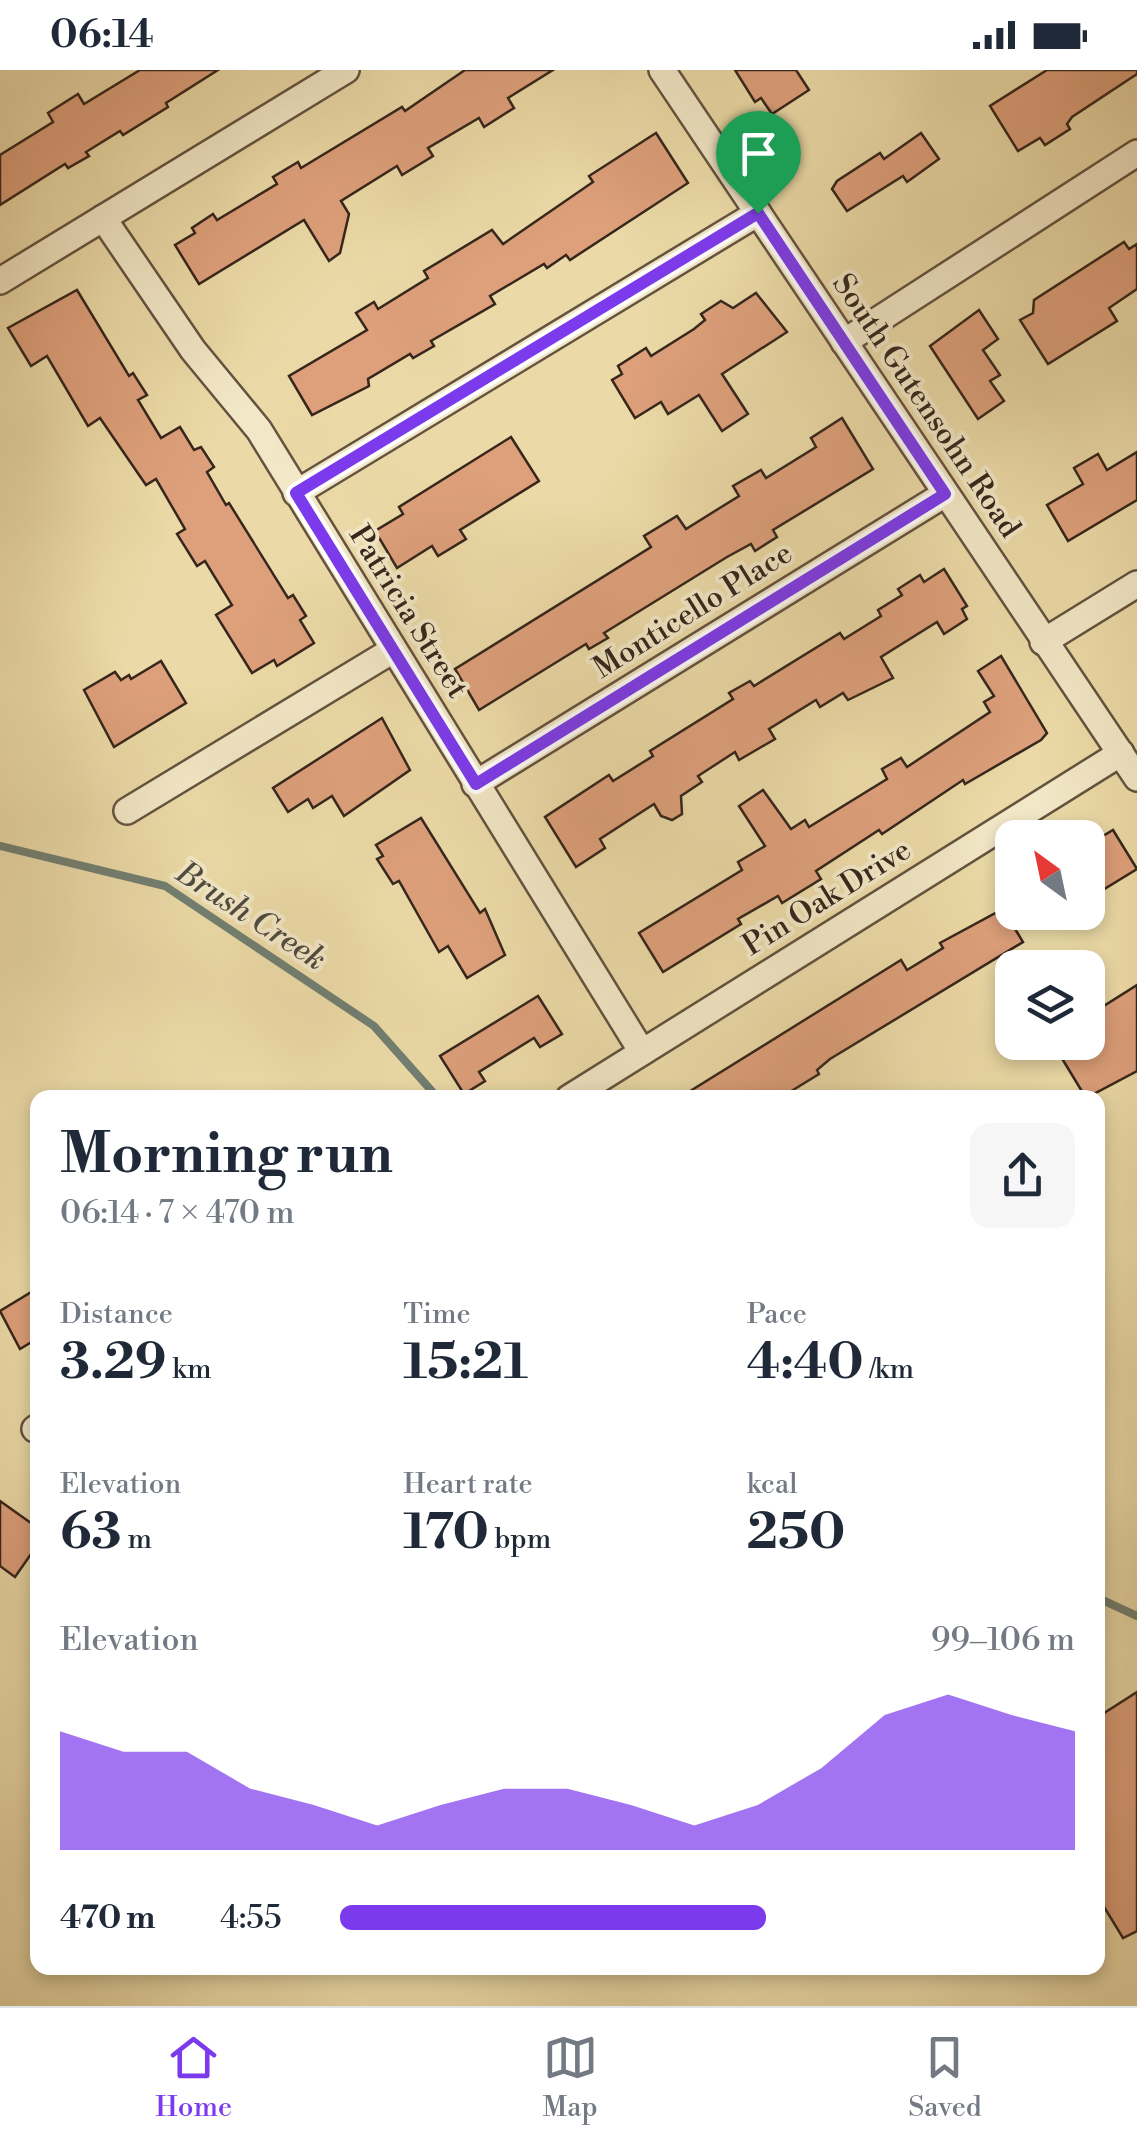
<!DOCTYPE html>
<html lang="en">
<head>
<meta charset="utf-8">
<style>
	body { margin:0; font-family:"Libre Bodoni",serif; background:#f6f6f7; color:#1f2937; height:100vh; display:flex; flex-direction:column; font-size:38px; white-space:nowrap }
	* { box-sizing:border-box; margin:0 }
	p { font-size:32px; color:#747a83 }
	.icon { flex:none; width:55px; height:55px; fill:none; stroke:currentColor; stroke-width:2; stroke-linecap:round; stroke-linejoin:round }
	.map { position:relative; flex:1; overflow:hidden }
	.details { position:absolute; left:30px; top:1020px; width:1075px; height:885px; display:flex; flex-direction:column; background:#fff; border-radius:20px; box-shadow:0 5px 15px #0003 }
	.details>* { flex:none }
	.needle { width:65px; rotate:327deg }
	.buttons { position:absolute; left:995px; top:750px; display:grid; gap:20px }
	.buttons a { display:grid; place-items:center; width:110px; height:110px; border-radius:20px; background:#fff; box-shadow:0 5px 15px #0003; font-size:50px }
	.pin { position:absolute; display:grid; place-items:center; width:85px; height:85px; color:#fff; margin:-102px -42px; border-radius:50% 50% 50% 0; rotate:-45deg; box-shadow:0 0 10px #0007 }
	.pin .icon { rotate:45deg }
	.round { display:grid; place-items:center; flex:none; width:105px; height:105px; border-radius:20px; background:#f6f6f7 }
	.head { display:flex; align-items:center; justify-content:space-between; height:170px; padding:0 30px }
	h1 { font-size:55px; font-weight:700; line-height:75px }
	.metrics { display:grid; grid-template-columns:repeat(3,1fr); gap:15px; height:170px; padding:10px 30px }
	.metrics div { display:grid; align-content:center }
	.metrics b { font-size:50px; font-weight:700 }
	.metrics small { font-size:28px; font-weight:400 }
	.metrics p { font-size:28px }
	.chart { height:280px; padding:20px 30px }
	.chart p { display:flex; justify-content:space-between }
	.chart svg { width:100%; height:180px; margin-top:10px; fill:#7c3aed; opacity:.7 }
	ul { padding:0 30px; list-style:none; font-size:32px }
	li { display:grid; grid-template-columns:160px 120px 1fr; align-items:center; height:75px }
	li i { height:25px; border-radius:12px; background:#7c3aed }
	.status { display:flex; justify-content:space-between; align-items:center; height:70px; padding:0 50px; background:#fff; direction:ltr }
	.status svg { height:28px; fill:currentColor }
	.tab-bar { display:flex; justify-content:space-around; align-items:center; height:140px; border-top:2px solid #e0e1e3; background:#fff; font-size:28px; color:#747a83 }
	.tab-bar a { display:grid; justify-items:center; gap:5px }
	.tab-bar .selected { color:#7c3aed }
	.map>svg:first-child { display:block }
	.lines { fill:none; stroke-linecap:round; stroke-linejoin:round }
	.stream { stroke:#717f71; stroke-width:8 }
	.building { fill:#dda07b; stroke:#36261c; stroke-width:2.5 }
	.minor-casing { stroke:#63533f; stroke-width:30 }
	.minor { stroke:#f2e7c6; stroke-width:25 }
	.route-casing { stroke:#fff; stroke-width:20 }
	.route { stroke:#7c3aed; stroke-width:12 }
	.labels { text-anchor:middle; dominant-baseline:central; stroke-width:8; stroke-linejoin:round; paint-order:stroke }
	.street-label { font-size:30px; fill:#36261c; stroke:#f2e7c6 }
	.water-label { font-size:32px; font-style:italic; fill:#4e4b40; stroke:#f2e7c6 }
</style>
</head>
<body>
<div class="status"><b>06:14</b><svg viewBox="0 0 49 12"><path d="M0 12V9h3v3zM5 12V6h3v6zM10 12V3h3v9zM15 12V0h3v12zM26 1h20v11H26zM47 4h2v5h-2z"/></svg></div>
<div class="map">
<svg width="1137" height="1936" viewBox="0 0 1137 1936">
	<rect width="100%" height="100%" fill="#ebdaa7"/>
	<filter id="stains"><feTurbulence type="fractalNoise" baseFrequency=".002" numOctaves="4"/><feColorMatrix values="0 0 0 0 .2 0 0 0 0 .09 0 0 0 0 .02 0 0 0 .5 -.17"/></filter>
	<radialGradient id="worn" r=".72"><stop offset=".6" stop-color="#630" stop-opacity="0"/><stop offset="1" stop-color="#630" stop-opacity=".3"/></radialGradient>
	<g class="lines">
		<!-- stream -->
		<g class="stream">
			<polyline points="0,776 165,816 374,956 438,1028"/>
			<polyline points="1098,1528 1137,1546"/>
		</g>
	</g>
	<!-- building -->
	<g class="building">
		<polygon points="140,0 218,0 166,33 168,37 123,65 120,61 86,82 89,86 68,98 65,94 0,135 0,85 53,52 48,43 78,24 84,34"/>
		<polygon points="465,0 553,0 508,28 514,38 484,57 479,48 428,78 433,86 402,105 397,96 341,131 349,144 340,183 329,191 304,150 199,214 175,175 195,163 192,158 213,144 217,150 277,114 273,107 298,92 301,98 402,37 405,41"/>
		<polygon points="735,0 796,0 809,20 772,44 761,28 755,32"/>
		<polygon points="1047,0 1137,0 1137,4 1072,47 1067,54 1070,59 1045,75 1040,68 1018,81 990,36"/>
		<polygon points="656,63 688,113 570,190 566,185 547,198 544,194 490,226 495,234 431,271 434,276 413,288 410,284 368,309 369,316 312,345 289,306 367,260 356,243 374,232 378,239 428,208 424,201 492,160 503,174 593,112 589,106"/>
		<polygon points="921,63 939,89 907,112 903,106 847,141 832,119 837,111 880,83 884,89"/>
		<polygon points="1124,172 1129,179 1137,174 1137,219 1109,238 1117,251 1048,294 1020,250 1033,243 1034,230"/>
		<polygon points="77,220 129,306 133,303 147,325 138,330 161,368 180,357 194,380 201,377 214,397 207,402 226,435 229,433 288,528 293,525 306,546 300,550 314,573 277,596 274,590 252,603 216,545 232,535 205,491 197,496 177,464 185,459 156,409 146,415 100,348 88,356 47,286 31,296 8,258"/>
		<polygon points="756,223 787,262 722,304 748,344 722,361 699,325 668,344 661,332 635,348 612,310 622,304 618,296 646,278 651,286 694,259 705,250 701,244 721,231 733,238"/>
		<polygon points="979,240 998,269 983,280 1000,305 990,311 1004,331 978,349 930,276"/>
		<polygon points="842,348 873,399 773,460 777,467 755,481 751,474 727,487 604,563 608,568 589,579 586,574 479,640 455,599 651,477 644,466 677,446 686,459 739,426 733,416 761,400 766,408 816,377 811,368"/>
		<polygon points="511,367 539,411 460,460 466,469 438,486 432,476 397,498 375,461 403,444 399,437"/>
		<polygon points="1137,382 1137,430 1068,471 1047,435 1083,414 1074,398 1098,384 1107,400"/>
		<polygon points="944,499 967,536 962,539 967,549 944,564 937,552 881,587 893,608 848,630 843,623 820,637 816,630 769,659 775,669 739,690 735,682 698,706 702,712 681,726 682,744 672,750 661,746 654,734 600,769 605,778 576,797 545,747 609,705 613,711 653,686 650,681 733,629 729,623 750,611 754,616 840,563 844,569 881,546 878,540 902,525 898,519 920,505 924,512"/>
		<polygon points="1001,586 1047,663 1041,670 965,714 963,710 882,764 879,760 816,801 821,809 782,833 778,826 738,849 741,854 663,902 639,863 742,800 738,792 765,776 739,736 763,720 791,759 805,750 809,757 887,709 882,699 901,688 907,697 990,642 984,632 994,626 978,601"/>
		<polygon points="161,591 186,633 114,677 84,620 115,602 121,610 129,605 131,609"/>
		<polygon points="382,648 410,700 344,746 332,726 313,738 308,729 288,742 273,718"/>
		<polygon points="421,748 480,843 485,839 505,885 467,908 448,876 439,882 399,811 393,814 377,789 383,786 376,775"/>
		<polygon points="1113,760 1137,799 1088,829 1088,775"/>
		<polygon points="1003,839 1023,872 830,989 817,1000 819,1004 780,1028 679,1028 901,890 907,900 943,878 940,873"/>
		<polygon points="1137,915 1137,1001 1086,1028 1052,972 1088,972 1088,946"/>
		<polygon points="538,926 562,964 540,977 534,968 479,1002 485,1011 464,1024 440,986"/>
		<polygon points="38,1218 38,1268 20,1279 0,1241"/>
		<polygon points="0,1431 38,1458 38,1474 15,1507 0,1496"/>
		<polygon points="1137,1622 1137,1861 1123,1868 1098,1827 1098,1647"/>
	</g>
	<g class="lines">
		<!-- minor casing -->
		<g class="minor-casing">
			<g id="minor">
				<polyline points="662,0 1137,708"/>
				<polyline points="103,148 193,280 259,360 642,982"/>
				<polyline points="0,211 346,0"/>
				<polyline points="844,272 1137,83"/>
				<polyline points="296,423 758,143"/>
				<polyline points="1043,572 1137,514"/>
				<polyline points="475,714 945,424"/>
				<polyline points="127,741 393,580"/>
				<polyline points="569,1028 1121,683"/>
				<polyline points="35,1359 38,1357"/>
			</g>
		</g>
		<!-- minor -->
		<use href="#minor" class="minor"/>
	</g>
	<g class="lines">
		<!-- route casing -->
		<g class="route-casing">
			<polygon id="route" points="758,143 945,424 476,714 296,423"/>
		</g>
		<!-- route -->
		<use href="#route" class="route"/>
	</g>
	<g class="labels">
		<!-- street labels -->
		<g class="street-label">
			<text transform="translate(926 336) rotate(56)">South Gutensohn Road</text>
			<text transform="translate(693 541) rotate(-32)">Monticello Place</text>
			<text transform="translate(408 542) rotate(58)">Patricia Street</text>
			<text transform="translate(827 828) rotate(-32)">Pin Oak Drive</text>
		</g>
		<!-- water labels -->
		<g class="water-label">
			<text transform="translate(251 846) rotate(33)">Brush Creek</text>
		</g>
	</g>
	<rect width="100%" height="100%" filter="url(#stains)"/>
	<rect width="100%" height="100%" fill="url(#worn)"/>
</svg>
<div class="buttons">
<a><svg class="needle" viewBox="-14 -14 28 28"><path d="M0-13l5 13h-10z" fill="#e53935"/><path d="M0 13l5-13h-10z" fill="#747a83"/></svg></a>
<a><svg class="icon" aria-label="layers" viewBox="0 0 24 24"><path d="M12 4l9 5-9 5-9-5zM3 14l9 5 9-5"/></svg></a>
</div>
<div class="pin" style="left:758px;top:143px;background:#1e9e55"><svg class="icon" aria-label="arrive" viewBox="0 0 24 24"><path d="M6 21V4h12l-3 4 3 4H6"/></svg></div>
<section class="details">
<div class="head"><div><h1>Morning run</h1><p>06:14 · 7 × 470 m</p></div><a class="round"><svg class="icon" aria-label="share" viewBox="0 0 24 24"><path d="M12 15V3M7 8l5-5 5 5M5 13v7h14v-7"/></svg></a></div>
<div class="metrics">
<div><p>Distance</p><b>3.29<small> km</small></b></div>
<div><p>Time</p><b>15:21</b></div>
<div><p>Pace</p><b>4:40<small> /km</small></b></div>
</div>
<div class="metrics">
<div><p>Elevation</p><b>63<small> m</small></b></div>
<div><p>Heart rate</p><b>170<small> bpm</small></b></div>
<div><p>kcal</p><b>250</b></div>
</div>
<div class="chart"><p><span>Elevation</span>99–106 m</p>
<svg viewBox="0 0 160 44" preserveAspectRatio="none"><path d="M0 44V15L10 20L20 20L30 29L40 33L50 38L60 33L70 29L80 29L90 33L100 38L110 33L120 24L130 11L140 6L150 11L160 15V44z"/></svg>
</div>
<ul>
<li><b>470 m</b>4:55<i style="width:58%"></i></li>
</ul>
</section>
</div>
<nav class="tab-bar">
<a class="selected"><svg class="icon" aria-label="home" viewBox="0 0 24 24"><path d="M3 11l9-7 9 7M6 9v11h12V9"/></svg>Home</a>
<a><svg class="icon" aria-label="map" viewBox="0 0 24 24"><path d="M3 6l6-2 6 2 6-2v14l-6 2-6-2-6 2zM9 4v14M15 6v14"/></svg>Map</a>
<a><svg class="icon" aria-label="saved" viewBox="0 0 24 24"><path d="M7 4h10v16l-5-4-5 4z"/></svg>Saved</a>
</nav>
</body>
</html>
